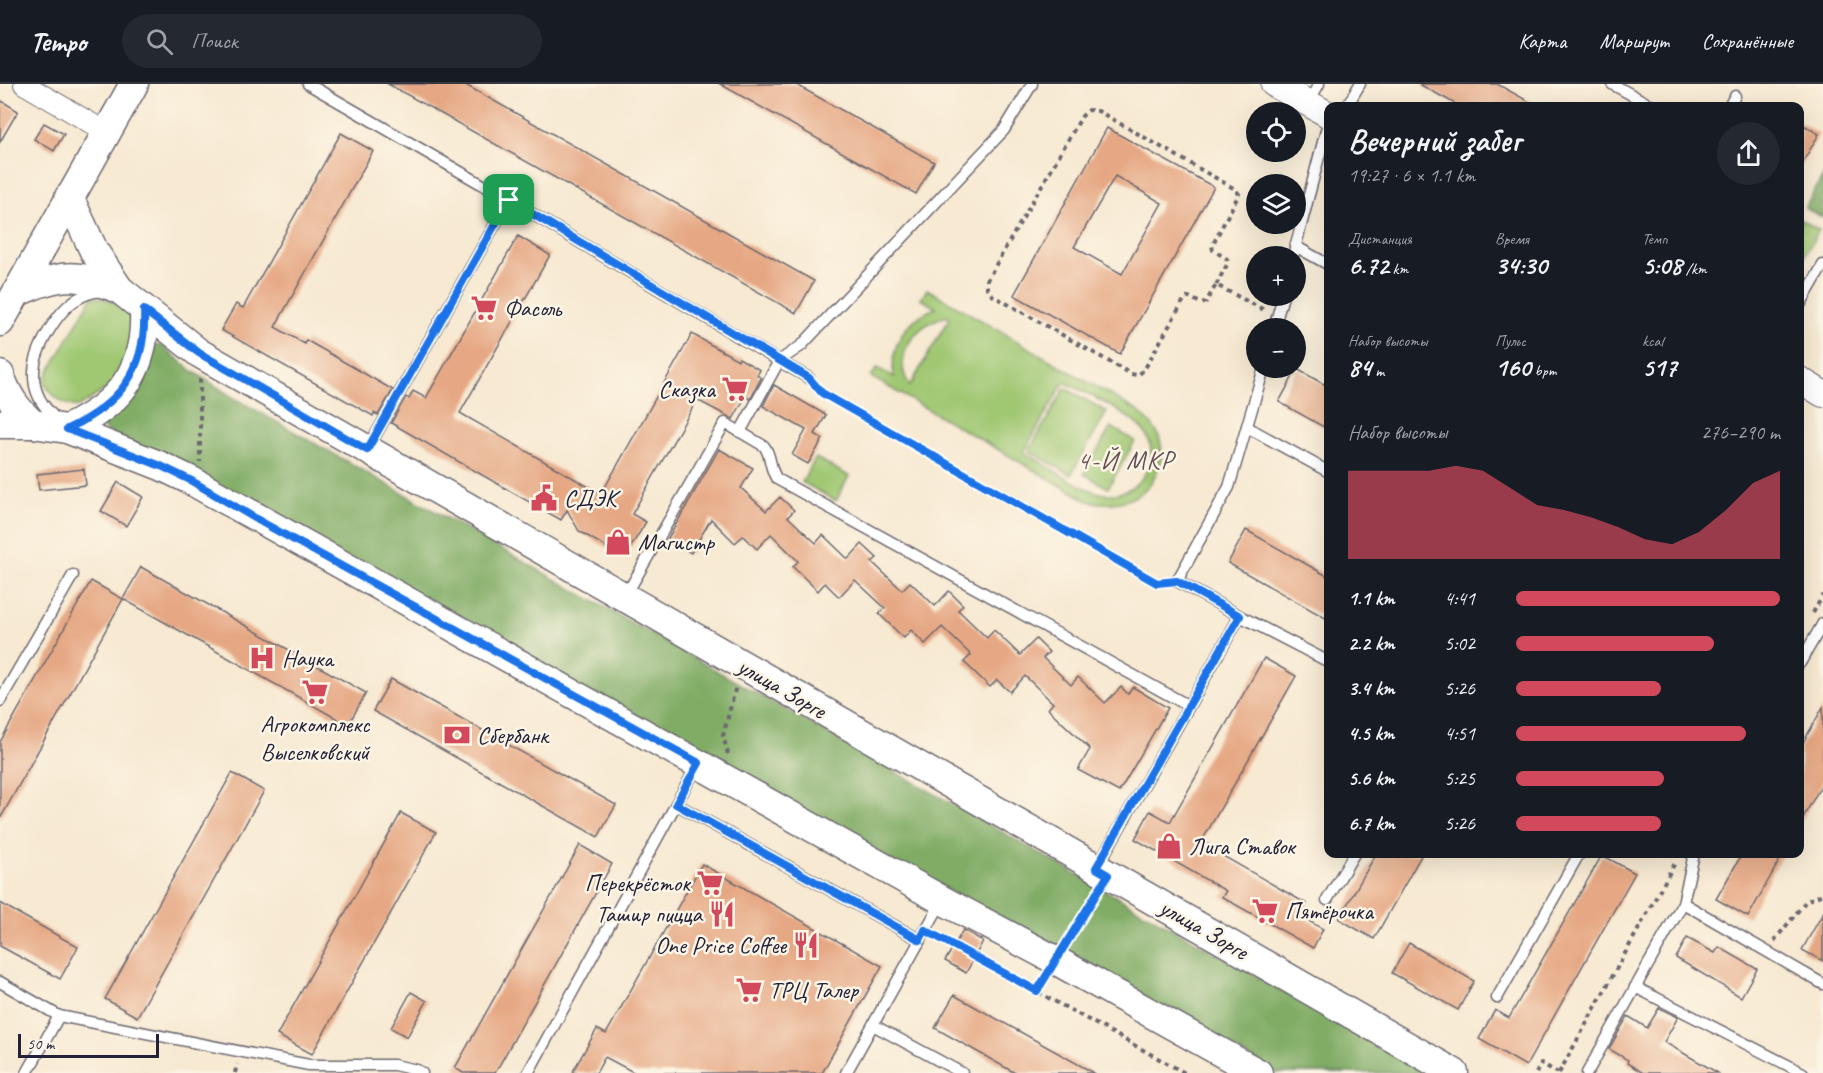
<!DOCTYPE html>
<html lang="ru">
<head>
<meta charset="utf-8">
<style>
	body { margin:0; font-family:Caveat,sans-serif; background:#242831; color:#f1f3f6; height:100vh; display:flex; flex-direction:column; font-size:22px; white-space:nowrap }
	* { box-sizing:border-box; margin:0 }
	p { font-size:20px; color:#9ea1a6 }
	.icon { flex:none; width:33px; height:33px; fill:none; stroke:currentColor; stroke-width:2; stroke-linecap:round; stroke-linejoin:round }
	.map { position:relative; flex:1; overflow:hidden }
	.panel { position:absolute; left:1324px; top:18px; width:480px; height:756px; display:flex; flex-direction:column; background:#171b24; border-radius:12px; box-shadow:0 6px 24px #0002 }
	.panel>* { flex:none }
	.fabs { position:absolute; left:1246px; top:18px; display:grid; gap:12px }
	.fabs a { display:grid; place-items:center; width:60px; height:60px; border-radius:50%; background:#171b24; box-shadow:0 6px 24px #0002; font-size:30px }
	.scale { position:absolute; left:18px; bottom:15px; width:141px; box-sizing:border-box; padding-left:6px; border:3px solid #22223b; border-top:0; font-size:16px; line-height:21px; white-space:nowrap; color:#22223b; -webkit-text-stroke:4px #fcf5e5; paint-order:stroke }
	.pin { position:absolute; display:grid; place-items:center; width:51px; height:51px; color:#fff; margin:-26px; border-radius:12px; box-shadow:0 3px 9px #0006 }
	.round { display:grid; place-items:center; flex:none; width:63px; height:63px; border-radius:32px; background:#242831 }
	.head { display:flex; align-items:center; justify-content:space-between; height:102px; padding:0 24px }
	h1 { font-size:33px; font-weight:800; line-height:45px }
	.stats { display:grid; grid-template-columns:repeat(3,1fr); gap:9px; height:102px; padding:6px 24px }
	.stats div { display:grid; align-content:center }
	.stats b { font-size:26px; font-weight:800 }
	.stats small { font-size:16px; font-weight:400 }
	.stats p { font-size:16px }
	.chart { height:168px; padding:12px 24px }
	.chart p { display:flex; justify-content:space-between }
	.chart svg { width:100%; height:108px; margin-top:6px; fill:#d1495b; opacity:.7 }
	ul { padding:0 24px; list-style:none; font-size:20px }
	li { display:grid; grid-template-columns:96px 72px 1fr; align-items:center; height:45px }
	li i { height:15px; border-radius:8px; background:#d1495b }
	header { display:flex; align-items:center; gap:36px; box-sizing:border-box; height:84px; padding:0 30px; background:#171b24; border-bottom:2px solid #363941 }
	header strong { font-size:28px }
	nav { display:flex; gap:33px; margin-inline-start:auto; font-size:21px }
	.search { width:420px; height:54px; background:#242831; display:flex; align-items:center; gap:15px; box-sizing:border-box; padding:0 21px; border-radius:33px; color:#9ea1a6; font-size:22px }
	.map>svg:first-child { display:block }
	.green { fill:#a0c873; stroke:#617557; stroke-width:1.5; fill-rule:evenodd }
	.forest { fill:#80ac65; stroke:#516750; stroke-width:1.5 }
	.building { fill:#e6a884; fill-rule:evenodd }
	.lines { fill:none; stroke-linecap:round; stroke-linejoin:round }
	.service-casing { stroke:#6d6870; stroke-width:13 }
	.minor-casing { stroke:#6d6870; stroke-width:22 }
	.tertiary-casing { stroke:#6d6870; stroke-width:28 }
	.secondary-casing { stroke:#6d6870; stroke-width:31 }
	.path { stroke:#6d6870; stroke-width:4; stroke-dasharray:4.5 4.5; stroke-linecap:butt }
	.service { stroke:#fff; stroke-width:10 }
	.minor { stroke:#fff; stroke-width:20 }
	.tertiary { stroke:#fff; stroke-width:26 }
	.secondary { stroke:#fff; stroke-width:28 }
	.route-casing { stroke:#fff; stroke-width:12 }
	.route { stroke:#1a73e8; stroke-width:8 }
	.labels { text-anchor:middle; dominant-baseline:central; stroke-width:5; stroke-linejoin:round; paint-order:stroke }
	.poi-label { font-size:24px; fill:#22223b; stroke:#fcf5e5; text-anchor:start }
	.street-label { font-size:24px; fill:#22223b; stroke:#fcf5e5 }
	.neighbourhood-label { font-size:26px; letter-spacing:1.5px; fill:#675155; stroke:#fcf5e5 }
</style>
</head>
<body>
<header>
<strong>Tempo</strong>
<div class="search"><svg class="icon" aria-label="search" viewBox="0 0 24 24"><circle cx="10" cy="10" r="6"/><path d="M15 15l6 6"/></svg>Поиск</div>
<nav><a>Карта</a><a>Маршрут</a><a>Сохранённые</a></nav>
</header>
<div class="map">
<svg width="1823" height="989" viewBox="0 0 1823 989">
	<rect width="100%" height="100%" fill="#fcf5e5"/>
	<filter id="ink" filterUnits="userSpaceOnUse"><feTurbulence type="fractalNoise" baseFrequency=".0167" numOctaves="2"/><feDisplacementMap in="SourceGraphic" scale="12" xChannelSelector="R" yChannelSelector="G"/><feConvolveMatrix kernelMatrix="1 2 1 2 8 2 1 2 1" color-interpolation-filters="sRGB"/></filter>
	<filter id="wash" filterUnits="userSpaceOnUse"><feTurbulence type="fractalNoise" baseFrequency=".008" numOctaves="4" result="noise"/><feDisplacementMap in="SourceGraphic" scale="24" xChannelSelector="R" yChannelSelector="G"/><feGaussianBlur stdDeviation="1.35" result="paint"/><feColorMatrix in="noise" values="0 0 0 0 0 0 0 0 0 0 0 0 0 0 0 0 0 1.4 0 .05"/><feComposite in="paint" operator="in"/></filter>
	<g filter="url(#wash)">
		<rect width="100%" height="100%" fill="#f7e9d2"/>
		<!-- green -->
		<g class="green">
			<polygon points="1800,135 1819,146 1800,179"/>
			<path d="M 927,205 L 1138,327 C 1146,335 1155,342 1159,353 C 1163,364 1162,375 1158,385 C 1147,415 1118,424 1088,417 L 871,293 L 877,284 L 894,293 C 889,261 906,235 936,224 L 921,215 ZM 943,233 L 950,233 L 910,302 C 891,273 914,242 943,233 ZM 1064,298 C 1085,308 1126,328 1142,345 C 1167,374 1136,418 1100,409 C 1078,404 1045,380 1024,368 Z"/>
			<path d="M 92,213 C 116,215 125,223 137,243 L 120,296 L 79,323 C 61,321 53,312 43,298 Z"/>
			<polygon points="1065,304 1107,328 1071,391 1029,367"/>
			<polygon points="1111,343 1135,357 1108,404 1084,390"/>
			<polygon points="816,374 849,392 836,417 802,398"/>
		</g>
		<!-- forest -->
		<g class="forest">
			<polygon points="1823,92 1823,134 1805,124"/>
			<polygon points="157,261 162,262 194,288 231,312 1428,989 1278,989 106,347 103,343 103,337 152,265"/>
		</g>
		<g id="blocks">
			<!-- building -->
			<g class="building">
				<polygon points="388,0 464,0 814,197 796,229"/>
				<polygon points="720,0 795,0 934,78 916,110"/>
				<polygon points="1419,0 1497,0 1537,22 1459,22"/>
				<polygon points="0,16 18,27 0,58"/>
				<polygon points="44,39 64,50 54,67 34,55"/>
				<polygon points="1800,39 1819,50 1800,83"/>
				<path d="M 1107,44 L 1214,103 L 1120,270 L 1014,211 ZM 1115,92 L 1162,119 L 1122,190 L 1074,163 Z"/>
				<polygon points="341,49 373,67 275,243 305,260 306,256 393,306 378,331 374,329 373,332 221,246 236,220 243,224"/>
				<polygon points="518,152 550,171 460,329 601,410 692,250 738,276 739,274 760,286 757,291 761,294 750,315 746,312 733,335 697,316 632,430 646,438 629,466 619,471 579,447 567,426 561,436 391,339 406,313 409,315 413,307 426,314"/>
				<polygon points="1297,285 1329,303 1329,346 1279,318"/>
				<polygon points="774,301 826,331 815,350 823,355 808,380 792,371 806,346 763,322"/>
				<polygon points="719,365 753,384 741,404 766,427 780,413 794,426 788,433 816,459 823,451 848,475 862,460 877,474 872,478 902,506 910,498 935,522 949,507 963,521 958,526 987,554 994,546 1020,571 1036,555 1049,568 1043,574 1071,601 1078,593 1105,619 1121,603 1128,610 1133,603 1168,624 1119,708 1078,686 1090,665 1048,625 1053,619 1025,592 1010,608 997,596 990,603 964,578 971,571 942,543 925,560 911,546 904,554 879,530 885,524 855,496 839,513 825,499 818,507 793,483 798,477 771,450 757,465 743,452 735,459 711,435 691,469 667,456"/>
				<polygon points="84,385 86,401 39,406 37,390"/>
				<polygon points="118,398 143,413 126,442 101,427"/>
				<polygon points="1246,446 1329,493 1329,536 1228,479"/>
				<polygon points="141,483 366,609 348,641 123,515"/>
				<polygon points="91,497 123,515 0,735 0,658"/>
				<polygon points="1264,574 1296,592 1202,757 1224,769 1223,772 1307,820 1300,832 1323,845 1313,864 1222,813 1226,807 1135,755 1150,727 1170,738"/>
				<polygon points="391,595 616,721 598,753 373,627"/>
				<polygon points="1823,623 1823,698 1800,739 1800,664"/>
				<polygon points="232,689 264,707 137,933 105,915"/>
				<polygon points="401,729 436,748 312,970 277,951"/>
				<polygon points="580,761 612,780 495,989 463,989 455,984"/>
				<polygon points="1376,770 1422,770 1374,855 1339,835"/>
				<polygon points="1742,770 1783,770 1748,833 1716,815"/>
				<polygon points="1602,771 1635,789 1526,982 1479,955 1495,926 1509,934"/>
				<polygon points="702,780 882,882 822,989 635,989 605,973 596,989 572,989 597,945 606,950"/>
				<polygon points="0,819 78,863 60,895 0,862"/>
				<polygon points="1823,829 1823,877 1802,866"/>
				<polygon points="963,846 983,857 966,889 945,877"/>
				<polygon points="1687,854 1715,869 1719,863 1757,885 1741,913 1676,874"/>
				<polygon points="1409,859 1474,897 1458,926 1392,889"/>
				<polygon points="411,908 427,917 407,953 391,944"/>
				<polygon points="954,911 1094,989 1015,989 935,944"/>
				<polygon points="1659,924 1678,933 1664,958 1718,989 1643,989 1627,979 1628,976 1609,965 1628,932 1647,944"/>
			</g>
		</g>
	</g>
	<g filter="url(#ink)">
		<use href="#blocks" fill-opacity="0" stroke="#6d6870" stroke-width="1.5"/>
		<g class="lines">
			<!-- service casing -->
			<g class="service-casing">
				<g id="service">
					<polyline points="308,0 509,116 779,277 740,348"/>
					<polyline points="1612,0 1652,22"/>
					<polyline points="1308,19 1319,0"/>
					<polyline points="1347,22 1360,0"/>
					<polyline points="1729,22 1735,12"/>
					<polyline points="1295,162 1329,181"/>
					<polyline points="1293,172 1329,35"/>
					<polyline points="1800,221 1823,181"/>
					<polyline points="1274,244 1283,212"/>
					<polyline points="809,294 779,277 801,262 1004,46 1032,0"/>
					<path d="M 59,337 C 44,325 33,309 34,289 C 34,266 58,225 79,214 C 85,210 94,208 101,207"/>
					<polyline points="1247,343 1329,388"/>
					<polyline points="367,366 509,116"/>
					<path d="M 626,511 L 725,339 L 764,362 C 772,372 769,385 777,395 L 1189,622 L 1097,783"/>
					<polyline points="1240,532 1177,497 1229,403 1264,284"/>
					<polyline points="1800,579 1823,539"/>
					<polyline points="0,617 73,491"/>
					<polyline points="1189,622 1240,532 1329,578"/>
					<polyline points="676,720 920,856"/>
					<polyline points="1327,816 1354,770"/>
					<polyline points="1683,819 1823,900"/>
					<polyline points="0,898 59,932 309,981 394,981 417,986 422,989"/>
					<polyline points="1635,903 1803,989"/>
					<polyline points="1497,914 1579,770"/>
					<polyline points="873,941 962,989"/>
					<polyline points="27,989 59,932"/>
					<polyline points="528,989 697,682"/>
					<polyline points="846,989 942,817"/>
					<polyline points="1587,989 1683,819 1694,770"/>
				</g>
			</g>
			<!-- minor casing -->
			<g class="minor-casing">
				<polyline id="minor" points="24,0 106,48"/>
			</g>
			<!-- tertiary casing -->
			<g class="tertiary-casing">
				<g id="tertiary">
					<polyline points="1274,0 1329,31"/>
					<polyline points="1800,296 1823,310"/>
				</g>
			</g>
			<!-- secondary casing -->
			<g class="secondary-casing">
				<g id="secondary">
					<polyline points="69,113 94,167 119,205 199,269 1454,989"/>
					<path d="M 18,208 C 60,189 76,189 119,205"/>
					<polyline points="0,238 134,0"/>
					<path d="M 0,291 C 7,312 17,326 33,340"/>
					<polyline points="0,340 33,340 67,345 161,382 190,396 942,816 1057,877 1258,989"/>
					<path d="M 67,345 C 120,320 147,286 144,226"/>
				</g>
			</g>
			<!-- path -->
			<g class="path">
				<polyline points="1216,201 1228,179 1227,175 1213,166 1212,162 1239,110 1235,105 1098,27 1089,26 1082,32 987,196 987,204 992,211 1131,290 1138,291 1144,286 1185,214 1189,213 1202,220 1206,218 1216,201 1266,227"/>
				<polyline points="200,295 200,378"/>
				<polyline points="817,303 822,309 1157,499 1165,498"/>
				<polyline points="1813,529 1823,511"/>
				<polyline points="728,670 723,652 736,602"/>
				<polyline points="936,852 1185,989"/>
				<polyline points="1068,857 1097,810"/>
				<polyline points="1774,857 1806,817 1823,810"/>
				<polyline points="1037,907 1045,894"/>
				<polyline points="235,989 237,980"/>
				<polyline points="1536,989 1541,979 1558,989"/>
				<polyline points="1559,989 1676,777"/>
			</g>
			<!-- service -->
			<use href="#service" class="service"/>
			<!-- minor -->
			<use href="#minor" class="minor"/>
			<!-- tertiary -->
			<use href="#tertiary" class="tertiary"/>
			<!-- secondary -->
			<use href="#secondary" class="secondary"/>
		</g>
	</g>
	<g class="lines" filter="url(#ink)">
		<!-- route casing -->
		<g class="route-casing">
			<path id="route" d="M 509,116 L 809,294 L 822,309 L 1157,499 L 1177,497 L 1240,532 L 1096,784 L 1108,791 L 1037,907 L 925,846 L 920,856 L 676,720 L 699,679 L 265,440 L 190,396 L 161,382 L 67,345 C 120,320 147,286 144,226 L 199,269 L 367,366 Z"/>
		</g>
		<!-- route -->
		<use href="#route" class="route"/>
	</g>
	<!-- icons -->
	<defs>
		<g id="supermarket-bare" transform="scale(2.07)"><path d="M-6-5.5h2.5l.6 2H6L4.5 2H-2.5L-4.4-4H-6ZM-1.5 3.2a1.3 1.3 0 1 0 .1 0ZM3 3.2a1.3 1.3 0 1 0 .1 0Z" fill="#d1495b" stroke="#fcf5e5" stroke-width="2.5" paint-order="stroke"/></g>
		<g id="civic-bare" transform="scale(2.07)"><path d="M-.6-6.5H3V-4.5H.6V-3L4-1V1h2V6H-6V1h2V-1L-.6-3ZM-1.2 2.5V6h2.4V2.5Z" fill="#d1495b" stroke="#fcf5e5" stroke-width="2.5" paint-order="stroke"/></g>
		<g id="shop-bare" transform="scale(2.07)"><path d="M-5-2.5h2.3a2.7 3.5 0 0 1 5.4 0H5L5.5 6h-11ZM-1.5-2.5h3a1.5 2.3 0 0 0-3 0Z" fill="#d1495b" stroke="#fcf5e5" stroke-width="2.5" paint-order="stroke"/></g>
		<g id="hospital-bare" transform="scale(2.07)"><path d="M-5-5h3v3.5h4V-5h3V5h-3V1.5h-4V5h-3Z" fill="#d1495b" stroke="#fcf5e5" stroke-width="2.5" paint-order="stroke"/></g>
		<g id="bank-bare" transform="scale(2.07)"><path d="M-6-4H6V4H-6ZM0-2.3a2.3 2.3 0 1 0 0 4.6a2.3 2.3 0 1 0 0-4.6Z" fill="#d1495b" stroke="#fcf5e5" stroke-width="2.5" paint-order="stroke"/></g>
		<g id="restaurant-bare" transform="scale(2.07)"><path d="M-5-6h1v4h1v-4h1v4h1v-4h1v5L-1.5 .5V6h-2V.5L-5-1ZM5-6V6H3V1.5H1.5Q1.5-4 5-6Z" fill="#d1495b" stroke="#fcf5e5" stroke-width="2.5" paint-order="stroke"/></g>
	</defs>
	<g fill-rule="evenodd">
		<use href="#supermarket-bare" x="484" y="224"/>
		<use href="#supermarket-bare" x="735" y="305"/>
		<use href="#civic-bare" x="544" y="414"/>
		<use href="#shop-bare" x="618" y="458"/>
		<use href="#hospital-bare" x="262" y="574"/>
		<use href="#supermarket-bare" x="315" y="608"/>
		<use href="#bank-bare" x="457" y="651"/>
		<use href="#shop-bare" x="1169" y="762"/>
		<use href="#supermarket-bare" x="710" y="799"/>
		<use href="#supermarket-bare" x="1265" y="827"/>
		<use href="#restaurant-bare" x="722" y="830"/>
		<use href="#restaurant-bare" x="806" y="861"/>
		<use href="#supermarket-bare" x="749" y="906"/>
	</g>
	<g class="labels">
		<!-- poi labels -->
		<g class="poi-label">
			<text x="504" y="224">Фасоль</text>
			<text x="715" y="305" text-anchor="end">Сказка</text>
			<text x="564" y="414">СДЭК</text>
			<text x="638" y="458">Магистр</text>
			<text x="282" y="574">Наука</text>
			<text x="315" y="640" text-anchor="middle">Агрокомплекс<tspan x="315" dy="28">Выселковский</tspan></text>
			<text x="477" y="651">Сбербанк</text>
			<text x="1189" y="762">Лига Ставок</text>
			<text x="690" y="799" text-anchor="end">Перекрёсток</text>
			<text x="1285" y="827">Пятёрочка</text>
			<text x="702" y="830" text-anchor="end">Ташир пицца</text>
			<text x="786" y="861" text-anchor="end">One Price Coffee</text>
			<text x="769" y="906">ТРЦ Талер</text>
		</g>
		<!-- street labels -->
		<g class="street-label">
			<text transform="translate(782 604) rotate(30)">улица Зорге</text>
			<text transform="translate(1204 845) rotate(30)">улица Зорге</text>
		</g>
		<!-- neighbourhood labels -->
		<g class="neighbourhood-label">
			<text x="1126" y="376">4-Й МКР</text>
		</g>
	</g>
</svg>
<div class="fabs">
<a><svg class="icon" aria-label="locate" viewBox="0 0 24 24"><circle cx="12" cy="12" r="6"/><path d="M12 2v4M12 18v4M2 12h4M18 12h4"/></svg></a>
<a><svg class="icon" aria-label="layers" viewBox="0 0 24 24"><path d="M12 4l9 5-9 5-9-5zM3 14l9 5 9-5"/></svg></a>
<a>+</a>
<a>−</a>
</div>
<div class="scale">50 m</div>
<div class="pin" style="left:509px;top:116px;background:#1e9e55"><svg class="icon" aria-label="arrive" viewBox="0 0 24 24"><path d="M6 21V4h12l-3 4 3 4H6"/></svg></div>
<section class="panel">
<div class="head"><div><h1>Вечерний забег</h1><p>19:27 · 6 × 1.1 km</p></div><a class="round"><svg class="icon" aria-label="share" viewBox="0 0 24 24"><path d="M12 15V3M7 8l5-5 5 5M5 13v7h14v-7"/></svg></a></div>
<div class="stats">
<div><p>Дистанция</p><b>6.72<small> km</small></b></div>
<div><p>Время</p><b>34:30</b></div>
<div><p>Темп</p><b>5:08<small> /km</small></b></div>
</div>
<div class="stats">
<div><p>Набор высоты</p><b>84<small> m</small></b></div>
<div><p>Пульс</p><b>160<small> bpm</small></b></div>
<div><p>kcal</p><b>517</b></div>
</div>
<div class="chart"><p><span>Набор высоты</span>276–290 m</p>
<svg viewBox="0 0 160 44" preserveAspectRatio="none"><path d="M0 44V8L10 8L20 8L30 8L40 6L50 8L60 15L70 22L80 24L90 27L100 31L110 36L120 38L130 33L140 24L150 13L160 8V44z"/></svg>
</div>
<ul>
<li><b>1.1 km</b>4:41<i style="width:100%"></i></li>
<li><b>2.2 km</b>5:02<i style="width:75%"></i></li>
<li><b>3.4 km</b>5:26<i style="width:55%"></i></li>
<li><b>4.5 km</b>4:51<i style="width:87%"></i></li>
<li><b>5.6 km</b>5:25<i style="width:56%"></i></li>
<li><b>6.7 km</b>5:26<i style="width:55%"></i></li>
</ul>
</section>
</div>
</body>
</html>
